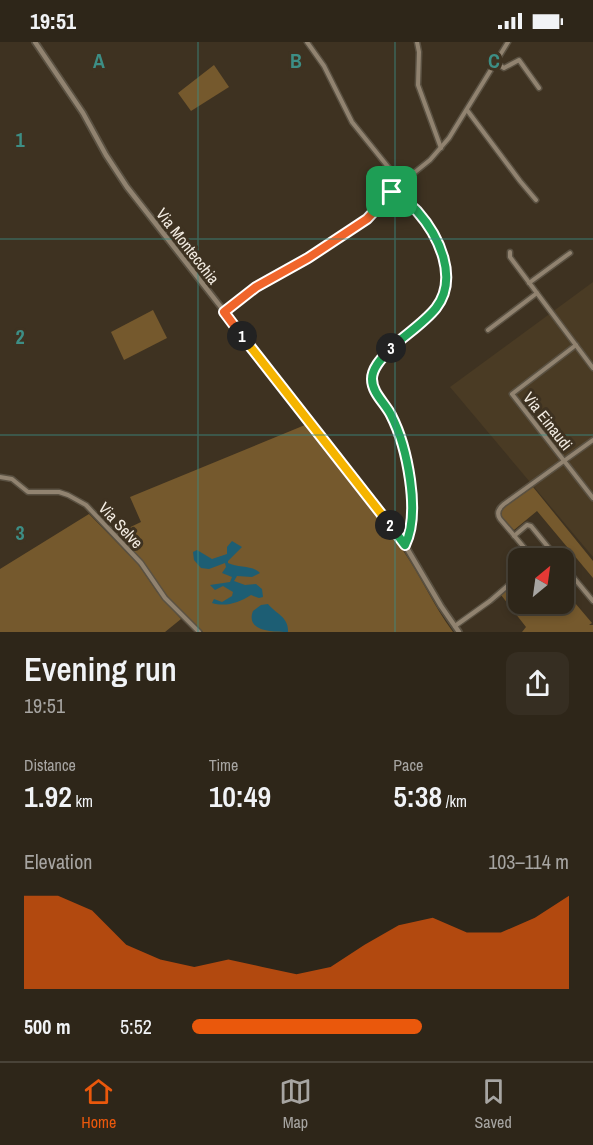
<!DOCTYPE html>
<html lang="en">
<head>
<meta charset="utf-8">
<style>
	body { margin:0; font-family:"Archivo Narrow",sans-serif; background:#362e22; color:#f1f3f6; height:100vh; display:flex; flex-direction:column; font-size:22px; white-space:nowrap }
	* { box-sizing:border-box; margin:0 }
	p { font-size:20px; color:#a7a5a2 }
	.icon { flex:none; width:33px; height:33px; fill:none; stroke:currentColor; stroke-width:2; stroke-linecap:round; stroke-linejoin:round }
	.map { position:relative; height:590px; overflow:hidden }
	.panel { display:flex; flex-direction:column; background:#2e2619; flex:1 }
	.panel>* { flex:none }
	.needle { width:39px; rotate:29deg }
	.tools { position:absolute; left:508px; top:506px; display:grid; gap:12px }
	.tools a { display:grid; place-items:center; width:66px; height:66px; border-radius:12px; background:#2e2619; box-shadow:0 3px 9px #0003,0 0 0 2px #494338; font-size:30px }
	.pin { position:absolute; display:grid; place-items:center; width:51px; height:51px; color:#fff; margin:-26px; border-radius:12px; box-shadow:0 3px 9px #0006 }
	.km { position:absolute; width:30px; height:30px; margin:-15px; border-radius:50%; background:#222; color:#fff; font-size:16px; line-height:30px; text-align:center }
	.round { display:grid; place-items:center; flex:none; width:63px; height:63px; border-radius:12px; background:#362e22 }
	.overview { display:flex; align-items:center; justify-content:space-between; height:102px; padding:0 24px }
	h1 { font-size:33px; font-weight:600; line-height:45px }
	.metrics { display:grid; grid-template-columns:repeat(3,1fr); gap:9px; height:102px; padding:6px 24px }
	.metrics div { display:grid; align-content:center }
	.metrics b { font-size:30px; font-weight:600 }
	.metrics small { font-size:16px; font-weight:400 }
	.metrics p { font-size:16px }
	.chart { height:168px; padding:12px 24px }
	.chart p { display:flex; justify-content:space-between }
	.chart svg { width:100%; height:108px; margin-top:6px; fill:#ea580c; opacity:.7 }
	ul { padding:0 24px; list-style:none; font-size:20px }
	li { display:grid; grid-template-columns:96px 72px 1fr; align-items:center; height:45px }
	li i { height:15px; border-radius:8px; background:#ea580c }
	.status { display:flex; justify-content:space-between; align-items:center; height:42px; padding:0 30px; background:#2e2619; direction:ltr }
	.status svg { height:16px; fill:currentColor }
	.tab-bar { display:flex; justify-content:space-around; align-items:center; height:84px; border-top:2px solid #494338; background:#2e2619; font-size:16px; color:#a7a5a2 }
	.tab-bar a { display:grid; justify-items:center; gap:3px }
	.tab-bar .selected { color:#ea580c }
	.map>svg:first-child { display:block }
	.built { fill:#4a3b24 }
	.green { fill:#75592d }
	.water { fill:#1d5e74 }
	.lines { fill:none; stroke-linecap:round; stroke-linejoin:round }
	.minor-casing { stroke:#5a5142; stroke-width:7 }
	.tertiary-casing { stroke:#5a5142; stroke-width:8 }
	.minor { stroke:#918370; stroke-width:4 }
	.tertiary { stroke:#918370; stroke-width:4.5 }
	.split-1-casing { stroke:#fff; stroke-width:12 }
	.split-2-casing { stroke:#fff; stroke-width:12 }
	.split-3-casing { stroke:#fff; stroke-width:12 }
	.split-4-casing { stroke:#fff; stroke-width:12 }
	.split-1 { stroke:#f0652b; stroke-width:8 }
	.split-2 { stroke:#f5b400; stroke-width:8 }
	.split-3 { stroke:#22a559; stroke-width:8 }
	.split-4 { stroke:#22a559; stroke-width:8 }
	.grid { fill:none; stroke:#3d8e85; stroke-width:1.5; stroke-opacity:0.55 }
	.labels { text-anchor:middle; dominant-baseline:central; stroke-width:6; stroke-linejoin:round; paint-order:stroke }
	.street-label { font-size:16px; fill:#f4ede3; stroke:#3e3221 }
	.grid-label { font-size:20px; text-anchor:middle; font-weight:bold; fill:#3d8e85; stroke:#3e3221; stroke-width:6; stroke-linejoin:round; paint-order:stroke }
</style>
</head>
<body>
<div class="status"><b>19:51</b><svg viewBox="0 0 49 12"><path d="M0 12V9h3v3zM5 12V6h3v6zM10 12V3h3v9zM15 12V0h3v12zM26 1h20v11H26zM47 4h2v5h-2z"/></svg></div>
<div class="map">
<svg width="593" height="590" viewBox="0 0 593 590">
	<rect width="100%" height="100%" fill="#3e3221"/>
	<!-- built -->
	<polygon class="built" points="593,240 593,515 450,345"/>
	<!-- green -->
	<g class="green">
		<polygon points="214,23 229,45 191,69 178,51"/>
		<polygon points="153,268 167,296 124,318 111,290"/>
		<path d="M 305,383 C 339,424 372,464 402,507 C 421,534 433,563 453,590 L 203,590 L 163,551 L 143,520 L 116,492 L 141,480 L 130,455 Z"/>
		<polygon points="533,445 593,519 593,536 537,469 514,488 501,474 502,467"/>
		<polygon points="89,472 138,522 157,550 181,577 165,590 0,590 0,527"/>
		<polygon points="519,538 519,561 564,561 564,548 592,581 589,583 593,583 593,590 522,590 526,585 501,553"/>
	</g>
	<!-- water -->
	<g class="water">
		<path d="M 232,499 L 242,505 L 228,519 L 228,521 C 238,526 253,523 260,531 L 252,535 L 237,534 L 234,539 L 245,543 L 256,542 L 262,547 L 263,555 L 259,556 L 251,553 C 239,561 225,565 212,561 L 214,557 L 222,560 L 232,554 L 233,550 L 223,544 L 215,548 L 210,543 L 230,540 L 232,535 L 222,531 L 226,525 L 225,521 L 209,527 L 201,526 L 194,518 L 193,510 L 197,508 L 212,517 L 227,512 L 227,505 Z"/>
		<path d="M 268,562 C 276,572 289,575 288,590 C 274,590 245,590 253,569 L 261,563 Z"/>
	</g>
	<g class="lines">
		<!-- minor casing -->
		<g class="minor-casing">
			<g id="minor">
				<polyline points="307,0 324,24 352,80 401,141"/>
				<polyline points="417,0 419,10 418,43 441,106"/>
				<polyline points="496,21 504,26 519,18 539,46"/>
				<polyline points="467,68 520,139 536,158"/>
				<path d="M 392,150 C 398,157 407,160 414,166 C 420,172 426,180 431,187 C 437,196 440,206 443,217 C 458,264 413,281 387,311 C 381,317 373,326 372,334 C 370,348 384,359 390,370 C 407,400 421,472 405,503"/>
				<polyline points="510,210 510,215 593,326"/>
				<polyline points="529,241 570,211"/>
				<polyline points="224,271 256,245 308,216 371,173 394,147 430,118 449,96 508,0"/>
				<polyline points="488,288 537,251"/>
				<polyline points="576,303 512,352 593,456"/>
				<polyline points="0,435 12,437 28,450 59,450 68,453 86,463 141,521 165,556 199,590"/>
				<polyline points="514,494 527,483 531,484 557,516"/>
				<path d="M 533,516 L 500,477 C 496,471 499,466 504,462 L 593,398"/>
				<polyline points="564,524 593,559"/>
				<polyline points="455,584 490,559 519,534"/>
			</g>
		</g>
		<!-- tertiary casing -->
		<g class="tertiary-casing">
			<polyline id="tertiary" points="35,0 83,71 106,113 127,145 372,458 405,503 441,564 459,590"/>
		</g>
		<!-- minor -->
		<use href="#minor" class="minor"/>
		<!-- tertiary -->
		<use href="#tertiary" class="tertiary"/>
	</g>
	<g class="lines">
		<!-- split-1 casing -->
		<g class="split-1-casing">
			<polyline id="split-1" points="242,294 224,270 256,245 308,216 367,177 392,150"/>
		</g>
		<!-- split-2 casing -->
		<g class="split-2-casing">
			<polyline id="split-2" points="242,294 390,483"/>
		</g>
		<!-- split-3 casing -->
		<g class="split-3-casing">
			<path id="split-3" d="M 390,483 L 405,503 C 421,471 407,404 391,373 C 385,361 372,351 372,337 C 372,325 384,314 391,306"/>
		</g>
		<!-- split-4 casing -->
		<g class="split-4-casing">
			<path id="split-4" d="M 391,306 C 405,293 424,281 436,266 C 459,236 439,194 417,169 C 410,161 399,158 392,150"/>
		</g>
		<!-- split-1 -->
		<use href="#split-1" class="split-1"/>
		<!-- split-2 -->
		<use href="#split-2" class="split-2"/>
		<!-- split-3 -->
		<use href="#split-3" class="split-3"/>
		<!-- split-4 -->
		<use href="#split-4" class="split-4"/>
	</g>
	<!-- grid -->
	<path class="grid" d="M 198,0 L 198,590M 395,0 L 395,590M 0,197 L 593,197M 0,393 L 593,393"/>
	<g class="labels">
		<!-- street labels -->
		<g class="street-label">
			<text transform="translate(188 204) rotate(52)">Via Montecchia</text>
			<text transform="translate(548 379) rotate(52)">Via Einaudi</text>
			<text transform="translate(121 483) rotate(47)">Via Selve</text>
		</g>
	</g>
	<g class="grid-label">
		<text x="99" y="26">A</text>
		<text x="296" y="26">B</text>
		<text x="494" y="26">C</text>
		<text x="20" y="105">1</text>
		<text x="20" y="302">2</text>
		<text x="20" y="498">3</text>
	</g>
</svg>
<div class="tools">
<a><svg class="needle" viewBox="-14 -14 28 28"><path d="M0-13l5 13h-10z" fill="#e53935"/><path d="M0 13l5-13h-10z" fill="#a7a5a2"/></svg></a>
</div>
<div class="pin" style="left:392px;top:150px;background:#1e9e55"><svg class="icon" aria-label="arrive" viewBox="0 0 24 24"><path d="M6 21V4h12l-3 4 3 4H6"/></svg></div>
<b class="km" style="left:242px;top:294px">1</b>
<b class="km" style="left:390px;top:483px">2</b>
<b class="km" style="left:391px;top:306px">3</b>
</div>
<section class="panel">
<div class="overview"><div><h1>Evening run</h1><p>19:51</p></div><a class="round"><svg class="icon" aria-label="share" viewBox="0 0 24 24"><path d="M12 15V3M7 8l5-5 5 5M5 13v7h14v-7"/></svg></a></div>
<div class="metrics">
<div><p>Distance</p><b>1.92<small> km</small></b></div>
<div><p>Time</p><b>10:49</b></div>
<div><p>Pace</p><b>5:38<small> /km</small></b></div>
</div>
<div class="chart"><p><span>Elevation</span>103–114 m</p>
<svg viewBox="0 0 160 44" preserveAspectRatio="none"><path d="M0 44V6L10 6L20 12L30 26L40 32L50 35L60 32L70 35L80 38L90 35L100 26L110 18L120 15L130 21L140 21L150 15L160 6V44z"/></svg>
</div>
<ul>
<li><b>500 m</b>5:52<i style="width:61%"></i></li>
</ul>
</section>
<nav class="tab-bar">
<a class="selected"><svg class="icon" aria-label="home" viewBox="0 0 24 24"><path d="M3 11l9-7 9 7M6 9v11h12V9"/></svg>Home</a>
<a><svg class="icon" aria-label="map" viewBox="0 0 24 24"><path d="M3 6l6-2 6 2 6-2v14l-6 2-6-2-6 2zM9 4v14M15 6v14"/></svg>Map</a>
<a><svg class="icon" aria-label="saved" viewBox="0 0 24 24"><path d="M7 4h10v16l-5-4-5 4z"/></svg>Saved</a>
</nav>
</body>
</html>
